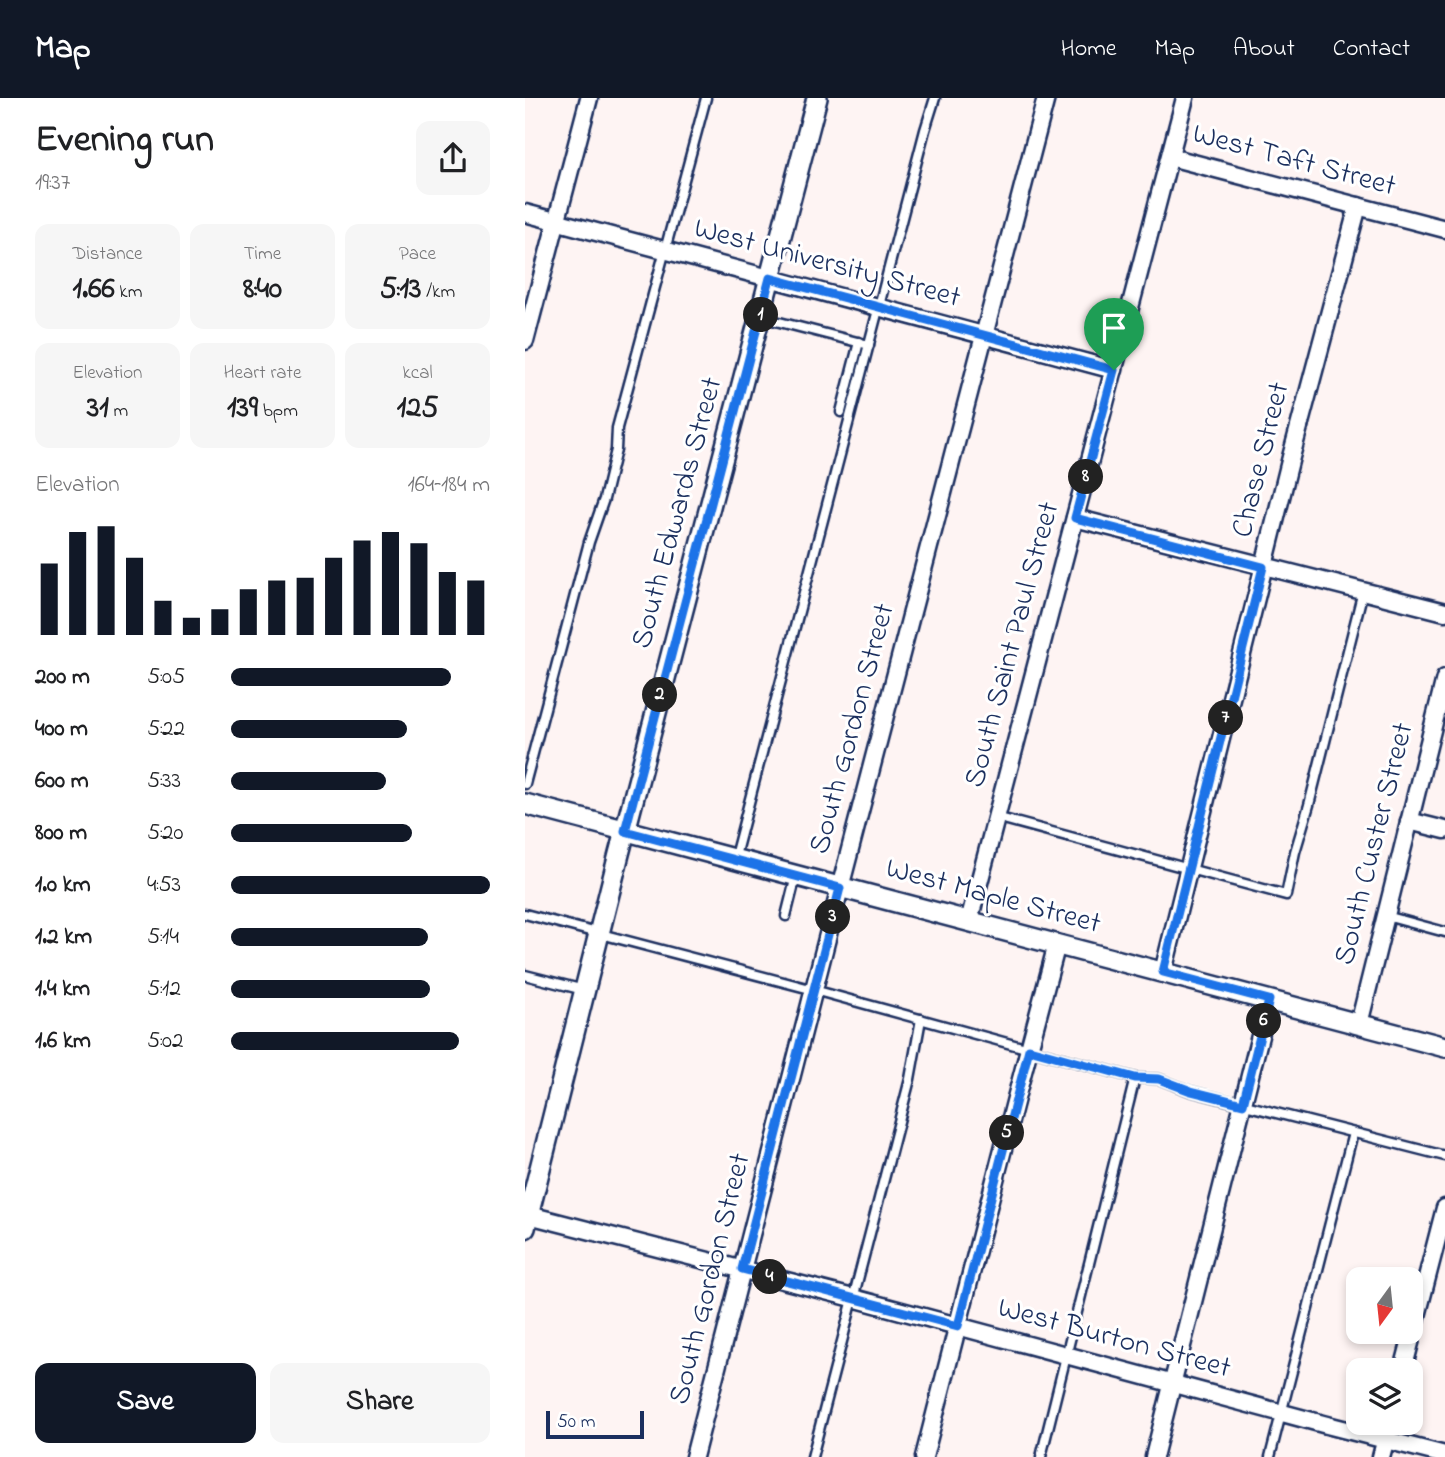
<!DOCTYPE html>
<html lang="en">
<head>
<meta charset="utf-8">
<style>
	body { margin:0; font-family:"Indie Flower",sans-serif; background:#f6f6f6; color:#202124; height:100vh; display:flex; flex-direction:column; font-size:26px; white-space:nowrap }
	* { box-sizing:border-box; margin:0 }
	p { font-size:23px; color:#757577 }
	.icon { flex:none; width:38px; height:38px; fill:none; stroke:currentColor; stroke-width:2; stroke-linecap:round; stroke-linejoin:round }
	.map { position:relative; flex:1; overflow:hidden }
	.details { display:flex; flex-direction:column; background:#fff; width:525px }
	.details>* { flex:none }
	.needle { width:46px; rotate:195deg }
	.fabs { position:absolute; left:821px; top:1169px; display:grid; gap:14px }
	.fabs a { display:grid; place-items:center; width:77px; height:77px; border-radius:14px; background:#fff; box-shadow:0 4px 10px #0003; font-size:35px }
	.scale { position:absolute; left:21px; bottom:18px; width:98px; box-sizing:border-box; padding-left:7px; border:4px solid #1b2f5e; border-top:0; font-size:19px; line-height:24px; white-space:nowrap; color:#1b2f5e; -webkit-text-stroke:5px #fff; paint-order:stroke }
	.pin { position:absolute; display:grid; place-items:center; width:60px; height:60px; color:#fff; margin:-72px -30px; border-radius:50% 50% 50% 0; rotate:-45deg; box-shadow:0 0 7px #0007 }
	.pin .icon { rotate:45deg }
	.km { position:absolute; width:35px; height:35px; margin:-18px; border-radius:50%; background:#222; color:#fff; font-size:19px; line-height:35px; text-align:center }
	.round { display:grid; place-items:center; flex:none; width:74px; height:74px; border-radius:14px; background:#f6f6f6 }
	.overview { display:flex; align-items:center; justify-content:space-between; height:119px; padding:0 35px }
	h1 { font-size:38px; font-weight:800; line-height:52px }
	.metrics { display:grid; grid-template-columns:repeat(3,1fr); gap:10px; height:119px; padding:7px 35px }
	.metrics div { display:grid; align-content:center; border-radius:14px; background:#f6f6f6; text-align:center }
	.metrics b { font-size:30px; font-weight:800 }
	.metrics small { font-size:19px; font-weight:400 }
	.metrics p { font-size:19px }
	.chart { height:196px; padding:14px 35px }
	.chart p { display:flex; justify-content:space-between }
	.chart svg { width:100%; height:126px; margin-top:7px; stroke:#111827; stroke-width:6 }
	.action { display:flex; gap:14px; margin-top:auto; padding:14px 35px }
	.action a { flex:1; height:80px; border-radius:14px; background:#111827; color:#fff; font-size:28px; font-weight:800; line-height:80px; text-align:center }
	.action a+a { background:#f6f6f6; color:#202124 }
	ul { padding:0 35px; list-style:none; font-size:23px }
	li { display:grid; grid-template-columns:112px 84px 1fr; align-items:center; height:52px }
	li i { height:18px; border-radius:9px; background:#111827 }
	header { display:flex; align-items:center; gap:42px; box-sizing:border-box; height:98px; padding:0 35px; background:#111827; color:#fff }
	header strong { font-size:33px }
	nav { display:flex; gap:38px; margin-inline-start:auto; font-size:24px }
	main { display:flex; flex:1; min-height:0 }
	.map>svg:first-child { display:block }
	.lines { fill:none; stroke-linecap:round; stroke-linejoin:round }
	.service-casing { stroke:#1b2f5e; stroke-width:13 }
	.minor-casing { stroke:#1b2f5e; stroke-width:21 }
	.tertiary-casing { stroke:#1b2f5e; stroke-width:24 }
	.service { stroke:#fff; stroke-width:8 }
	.minor { stroke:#fff; stroke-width:16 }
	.tertiary { stroke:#fff; stroke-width:19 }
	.route-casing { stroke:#fff; stroke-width:14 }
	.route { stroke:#1a73e8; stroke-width:9 }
	.labels { text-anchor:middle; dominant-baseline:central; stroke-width:6; stroke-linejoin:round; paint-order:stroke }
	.street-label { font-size:30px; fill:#1b2f5e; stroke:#fff }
</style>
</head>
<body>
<header>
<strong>Map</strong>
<nav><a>Home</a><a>Map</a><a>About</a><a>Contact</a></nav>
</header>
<main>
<section class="details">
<div class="overview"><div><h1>Evening run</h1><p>19:37</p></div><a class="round"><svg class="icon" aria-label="share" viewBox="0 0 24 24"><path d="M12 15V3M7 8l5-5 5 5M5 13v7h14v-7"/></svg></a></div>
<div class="metrics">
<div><p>Distance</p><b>1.66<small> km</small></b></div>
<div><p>Time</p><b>8:40</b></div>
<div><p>Pace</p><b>5:13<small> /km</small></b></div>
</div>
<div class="metrics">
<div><p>Elevation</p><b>31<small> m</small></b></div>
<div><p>Heart rate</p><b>139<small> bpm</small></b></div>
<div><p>kcal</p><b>125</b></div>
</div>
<div class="chart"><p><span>Elevation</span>164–184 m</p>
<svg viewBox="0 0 160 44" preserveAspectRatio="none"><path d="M5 44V19M15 44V8M25 44V6M35 44V17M45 44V32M55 44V38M65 44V35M75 44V28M85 44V25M95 44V24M105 44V17M115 44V11M125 44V8M135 44V12M145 44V22M155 44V25"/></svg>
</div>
<ul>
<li><b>200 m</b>5:05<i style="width:85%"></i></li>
<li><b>400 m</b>5:22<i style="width:68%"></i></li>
<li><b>600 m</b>5:33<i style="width:60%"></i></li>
<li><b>800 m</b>5:20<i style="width:70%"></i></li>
<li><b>1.0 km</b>4:53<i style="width:100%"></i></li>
<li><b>1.2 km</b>5:14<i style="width:76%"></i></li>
<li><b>1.4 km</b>5:12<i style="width:77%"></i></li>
<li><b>1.6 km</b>5:02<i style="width:88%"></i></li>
</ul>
<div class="action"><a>Save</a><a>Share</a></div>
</section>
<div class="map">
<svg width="920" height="1359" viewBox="0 0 920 1359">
	<rect width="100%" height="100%" fill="#fef4f3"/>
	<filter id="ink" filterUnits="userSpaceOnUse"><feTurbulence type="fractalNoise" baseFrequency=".0143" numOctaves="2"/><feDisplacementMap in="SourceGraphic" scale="14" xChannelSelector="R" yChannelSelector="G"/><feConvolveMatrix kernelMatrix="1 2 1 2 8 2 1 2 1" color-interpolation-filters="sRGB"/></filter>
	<g filter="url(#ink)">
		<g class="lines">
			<!-- service casing -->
			<g class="service-casing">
				<g id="service">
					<polyline points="235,219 344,247"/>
					<polyline points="316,314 334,244"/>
					<polyline points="0,686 64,444 79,401 91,352 92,330 181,0"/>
					<polyline points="471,719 761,797 770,754 784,707 838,493"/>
					<polyline points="209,762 400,32 410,0"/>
					<polyline points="0,816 289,892 610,980 634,981 665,993 920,1058"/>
					<polyline points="261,818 271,778"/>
					<polyline points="861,818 920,834"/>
					<polyline points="0,877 59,892"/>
					<polyline points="287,1359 385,981 396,921"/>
					<polyline points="516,1359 610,980"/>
					<polyline points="745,1359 828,1035"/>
				</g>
			</g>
			<!-- minor casing -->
			<g class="minor-casing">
				<g id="minor">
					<polyline points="645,59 920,131"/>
					<polyline points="0,115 589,272"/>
					<polyline points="0,243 64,0"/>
					<polyline points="550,420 920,514"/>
					<polyline points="884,723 920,732"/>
					<polyline points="444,823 660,0"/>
					<polyline points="638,874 766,359 833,108"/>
					<polyline points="834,926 920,580"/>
					<polyline points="0,1116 328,1200 802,1327 920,1357"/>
					<polyline points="878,1272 920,1110"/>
					<polyline points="169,1359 309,813 521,0"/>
					<polyline points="399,1359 491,1000 532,846"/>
					<polyline points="629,1359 744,902"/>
					<polyline points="856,1359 865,1325"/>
				</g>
			</g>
			<!-- tertiary casing -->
			<g class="tertiary-casing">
				<g id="tertiary">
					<polyline points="0,706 920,949"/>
					<polyline points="0,1130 94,756 292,0"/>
				</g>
			</g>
			<!-- service -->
			<use href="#service" class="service"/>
			<!-- minor -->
			<use href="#minor" class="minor"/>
			<!-- tertiary -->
			<use href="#tertiary" class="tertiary"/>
		</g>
	</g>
	<g class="lines" filter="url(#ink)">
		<!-- route casing -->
		<g class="route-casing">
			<polygon id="route" points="245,180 589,272 550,420 738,469 638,874 744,902 718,1006 666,993 634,981 610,980 504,951 433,1228 217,1171 315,790 100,733"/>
		</g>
		<!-- route -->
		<use href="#route" class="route"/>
	</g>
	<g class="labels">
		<!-- street labels -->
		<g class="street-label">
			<text transform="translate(769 63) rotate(15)">West Taft Street</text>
			<text transform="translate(302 166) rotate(15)">West University Street</text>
			<text transform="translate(737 362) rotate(-76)">Chase Street</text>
			<text transform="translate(153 415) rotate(-75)">South Edwards Street</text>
			<text transform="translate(488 547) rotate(-75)">South Saint Paul Street</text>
			<text transform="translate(328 631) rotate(-75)">South Gordon Street</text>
			<text transform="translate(850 746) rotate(-76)">South Custer Street</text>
			<text transform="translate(468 799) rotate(15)">West Maple Street</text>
			<text transform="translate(186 1181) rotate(-76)">South Gordon Street</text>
			<text transform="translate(589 1241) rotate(15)">West Burton Street</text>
		</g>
	</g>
</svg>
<div class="fabs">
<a><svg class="needle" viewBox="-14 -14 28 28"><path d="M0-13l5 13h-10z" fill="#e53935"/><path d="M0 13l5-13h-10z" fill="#757577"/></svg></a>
<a><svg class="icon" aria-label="layers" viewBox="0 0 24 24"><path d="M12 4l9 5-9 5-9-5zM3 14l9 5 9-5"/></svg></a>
</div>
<div class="scale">50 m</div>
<div class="pin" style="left:589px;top:272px;background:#1e9e55"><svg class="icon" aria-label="arrive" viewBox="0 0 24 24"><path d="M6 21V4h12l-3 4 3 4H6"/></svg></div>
<b class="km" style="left:236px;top:217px">1</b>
<b class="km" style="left:135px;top:597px">2</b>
<b class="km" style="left:308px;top:819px">3</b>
<b class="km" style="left:245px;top:1179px">4</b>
<b class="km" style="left:482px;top:1035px">5</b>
<b class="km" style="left:739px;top:923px">6</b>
<b class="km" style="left:701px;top:620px">7</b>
<b class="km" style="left:561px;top:379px">8</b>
</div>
</main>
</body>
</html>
